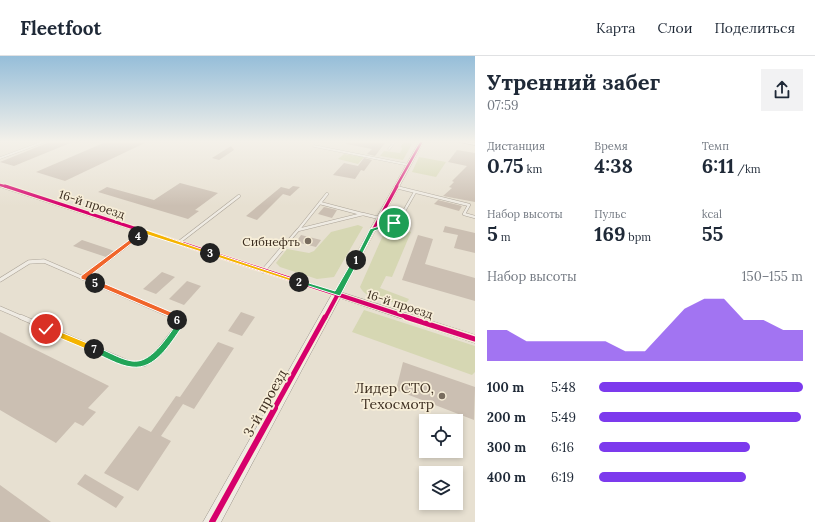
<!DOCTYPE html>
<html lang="ru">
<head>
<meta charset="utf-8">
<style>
	body { margin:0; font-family:Lora,serif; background:#f2f2f3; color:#1f2937; height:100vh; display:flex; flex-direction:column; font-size:15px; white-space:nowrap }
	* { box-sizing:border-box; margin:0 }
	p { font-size:13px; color:#747a83 }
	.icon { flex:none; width:22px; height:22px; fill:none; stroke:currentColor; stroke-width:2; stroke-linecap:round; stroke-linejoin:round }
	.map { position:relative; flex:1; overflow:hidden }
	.side { display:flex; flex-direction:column; background:#fff; width:340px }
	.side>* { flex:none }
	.tools { position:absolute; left:419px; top:358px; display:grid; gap:8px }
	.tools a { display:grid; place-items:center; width:44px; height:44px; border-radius:0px; background:#fff; box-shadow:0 2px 6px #0003; font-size:20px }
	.pin { position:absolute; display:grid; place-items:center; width:34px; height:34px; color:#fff; margin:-17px; border:2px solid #fff; border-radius:50%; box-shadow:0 1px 4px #0007 }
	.km { position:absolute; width:20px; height:20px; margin:-10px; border-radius:50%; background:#222; color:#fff; font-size:11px; line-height:20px; text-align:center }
	.round { display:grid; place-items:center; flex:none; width:42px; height:42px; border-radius:0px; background:#f2f2f3 }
	.summary { display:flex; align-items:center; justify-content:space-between; height:68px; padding:0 12px }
	h1 { font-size:22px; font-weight:700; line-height:30px }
	.figures { display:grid; grid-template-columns:repeat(3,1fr); gap:6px; height:68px; padding:4px 12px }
	.figures div { display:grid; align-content:center }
	.figures b { font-size:20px; font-weight:700 }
	.figures small { font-size:11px; font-weight:400 }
	.figures p { font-size:11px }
	.chart { height:112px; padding:8px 12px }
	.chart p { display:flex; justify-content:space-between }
	.chart svg { width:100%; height:72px; margin-top:4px; fill:#7c3aed; opacity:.7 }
	ul { padding:0 12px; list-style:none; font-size:13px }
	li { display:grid; grid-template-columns:64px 48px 1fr; align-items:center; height:30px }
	li i { height:10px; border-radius:5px; background:#7c3aed }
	header { display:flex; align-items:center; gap:24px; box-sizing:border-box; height:56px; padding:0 20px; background:#fff; border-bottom:1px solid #e0e1e3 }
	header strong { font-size:19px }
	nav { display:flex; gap:22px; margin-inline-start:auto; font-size:14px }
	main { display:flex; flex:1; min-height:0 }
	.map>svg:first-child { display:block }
	.green { fill:#d6d7b3 }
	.building { fill:#cbbfb2 }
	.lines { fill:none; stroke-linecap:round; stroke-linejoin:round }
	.lane-far3-casing { stroke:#ada599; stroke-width:2.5 }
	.lane-far2-casing { stroke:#ada599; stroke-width:3.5 }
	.lane-far1-casing { stroke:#ada599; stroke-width:4.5 }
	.lane-casing { stroke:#ada599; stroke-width:5.5 }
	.street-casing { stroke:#ada599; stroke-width:1 }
	.secondary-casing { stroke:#9c958a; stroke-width:1 }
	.lane-far3 { stroke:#efebe3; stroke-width:2 }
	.lane-far2 { stroke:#efebe3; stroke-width:2.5 }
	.lane-far1 { stroke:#efebe3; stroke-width:3.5 }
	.lane { stroke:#efebe3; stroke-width:4.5 }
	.street { fill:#efebe3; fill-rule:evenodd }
	.secondary { fill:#efebe3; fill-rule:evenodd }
	.cycleway-far4-casing { stroke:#f7eed8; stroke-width:4 }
	.cycleway-far3-casing { stroke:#f7eed8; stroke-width:5 }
	.cycleway-far2-casing { stroke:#f7eed8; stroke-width:6 }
	.cycleway-far1-casing { stroke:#f7eed8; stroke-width:8 }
	.cycleway-casing { stroke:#f7eed8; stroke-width:8 }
	.cycleway-far4 { stroke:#d6006c; stroke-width:2.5 }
	.cycleway-far3 { stroke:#d6006c; stroke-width:3 }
	.cycleway-far2 { stroke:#d6006c; stroke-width:4 }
	.cycleway-far1 { stroke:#d6006c; stroke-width:5 }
	.cycleway { stroke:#d6006c; stroke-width:6 }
	.split-1 { fill:#22a559; stroke:#fff }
	.split-2 { fill:#22a559; stroke:#fff }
	.split-3 { fill:#f5b400; stroke:#fff }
	.split-4 { fill:#f5b400; stroke:#fff }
	.split-5 { fill:#f0652b; stroke:#fff }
	.split-6 { fill:#f0652b; stroke:#fff }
	.split-7 { fill:#22a559; stroke:#fff }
	.split-8 { fill:#f5b400; stroke:#fff }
	.poi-dot { fill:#786c5e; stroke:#f7eed8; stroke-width:1.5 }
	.labels { text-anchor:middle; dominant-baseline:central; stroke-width:3.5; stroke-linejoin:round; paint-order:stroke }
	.street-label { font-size:12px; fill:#3d2e20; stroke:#f7eed8 }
	.poi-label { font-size:12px; fill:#3d2e20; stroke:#f7eed8; text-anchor:end }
	.near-poi-label { font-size:14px; fill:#3d2e20; stroke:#f7eed8; text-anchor:end }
	.near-street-label { font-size:14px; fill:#3d2e20; stroke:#f7eed8 }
</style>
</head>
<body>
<header>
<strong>Fleetfoot</strong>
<nav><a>Карта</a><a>Слои</a><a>Поделиться</a></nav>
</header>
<main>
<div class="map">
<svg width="475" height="466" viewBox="0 0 475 466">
	<rect width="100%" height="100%" fill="#e7e0d1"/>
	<!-- green -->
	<g class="green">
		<polygon points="405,85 412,88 403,104 380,100 384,95 400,97 402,93 401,90"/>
		<polygon points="344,98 364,101 358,108 338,103"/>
		<polygon points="419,101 446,106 436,121 412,116"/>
		<polygon points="358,169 363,171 334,221 317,223 280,211 276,207 287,193 309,197 314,195 331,176"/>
		<path d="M 399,172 L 411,176 L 392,221 L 386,220 L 380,232 L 409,243 L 407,246 C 394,248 367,245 360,231 L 384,177 Z"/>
		<polygon points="364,254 475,290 475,316 472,319 352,276"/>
	</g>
	<!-- building -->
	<g class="building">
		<polygon points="48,85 75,85 14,110 0,106 47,87"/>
		<polygon points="108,85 149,85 65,125 36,116"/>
		<polygon points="346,85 373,85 385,87 375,100 367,98 372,93 346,88"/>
		<polygon points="231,90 234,94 219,104 212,102"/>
		<polygon points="457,94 475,97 475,146 443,140 452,132 449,131 454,126 452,125 467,110 448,106"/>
		<polygon points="364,102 372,104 364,115 361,114 355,123 333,119 344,107 358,110"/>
		<polygon points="180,127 218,137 195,154 199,155 188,163 98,136 107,131 154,144"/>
		<polygon points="293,130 300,131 290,140 283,138 257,164 246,160 281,131 289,133"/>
		<polygon points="438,144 462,150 459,155 434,148"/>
		<polygon points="324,151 337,154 332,162 318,158"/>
		<polygon points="445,170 475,177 475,197 454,192 458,179 443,176"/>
		<polygon points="301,179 321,184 316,191 296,186"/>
		<polygon points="418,179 433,183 425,208 475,222 475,245 402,224"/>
		<polygon points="82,184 109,193 114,195 106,201 73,190"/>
		<polygon points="162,216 175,221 156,238 143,233"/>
		<polygon points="187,225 201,230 184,249 169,243"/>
		<polygon points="241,256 255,261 242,280 228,275"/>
		<polygon points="0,276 109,330 88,352 96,356 83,370 75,366 56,387 0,354"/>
		<polygon points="218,286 234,292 194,353 183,348 161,380 171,385 138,435 104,417 139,370 151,376 176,340 180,341"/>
		<polygon points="403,306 475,331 474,364 396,334"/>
		<polygon points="85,418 124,441 116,452 77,428"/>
		<polygon points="0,429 51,466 0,466"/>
	</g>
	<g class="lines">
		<!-- lane-far3 casing -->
		<g class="lane-far3-casing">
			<g id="lane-far3">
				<polyline points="314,90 409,109"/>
				<polyline points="389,93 395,85"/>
				<polyline points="0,102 46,85"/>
				<polyline points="396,131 398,131"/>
			</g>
		</g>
		<!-- lane-far2 casing -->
		<g class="lane-far2-casing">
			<g id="lane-far2">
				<polyline points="396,131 469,149 464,158 475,161"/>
				<polyline points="320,147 362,158"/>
				<polyline points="299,173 327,138"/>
				<polyline points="373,174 399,164 415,136"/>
				<polyline points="178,187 239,140"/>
				<polyline points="126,189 144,176"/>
				<polyline points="285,189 298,174 363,158 379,162"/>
			</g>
		</g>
		<!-- lane-far1 casing -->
		<g class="lane-far1-casing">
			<g id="lane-far1">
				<polyline points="263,215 286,188"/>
				<polyline points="83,222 128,188"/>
				<polyline points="0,224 29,206 44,205 176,262"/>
				<polyline points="0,252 23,262"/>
			</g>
		</g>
		<!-- lane casing -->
		<g class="lane-casing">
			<polyline id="lane" points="21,261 131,308 144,308 155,300 179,269 176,261"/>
		</g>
		<!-- street casing -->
		<g class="street-casing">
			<g id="street">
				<polygon points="420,85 424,85 341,238 337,240 0,131 0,128 335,235"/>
				<polygon points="454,85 462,85 475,87 475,89"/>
			</g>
		</g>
		<!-- secondary casing -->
		<g class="secondary-casing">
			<polygon id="secondary" points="337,235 475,279 475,287 340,242 221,466 203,466 332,238"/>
		</g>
		<!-- lane-far3 -->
		<use href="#lane-far3" class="lane-far3"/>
		<!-- lane-far2 -->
		<use href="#lane-far2" class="lane-far2"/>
		<!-- lane-far1 -->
		<use href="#lane-far1" class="lane-far1"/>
		<!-- lane -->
		<use href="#lane" class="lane"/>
		<!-- street -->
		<use href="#street" class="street"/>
		<!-- secondary -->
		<use href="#secondary" class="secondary"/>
		<!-- cycleway-far4 casing -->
		<g class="cycleway-far4-casing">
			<g id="cycleway-far4">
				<polyline points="0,129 8,131"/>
				<polyline points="396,131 422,85"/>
			</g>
		</g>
		<!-- cycleway-far3 casing -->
		<g class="cycleway-far3-casing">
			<g id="cycleway-far3">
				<polyline points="5,130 186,189"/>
				<polyline points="365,189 397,130"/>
			</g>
		</g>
		<!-- cycleway-far2 casing -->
		<g class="cycleway-far2-casing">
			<g id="cycleway-far2">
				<polyline points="183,188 410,262"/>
				<polyline points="325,262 365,188"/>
			</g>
		</g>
		<!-- cycleway-far1 casing -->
		<g class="cycleway-far1-casing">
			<g id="cycleway-far1">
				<polyline points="406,261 475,283"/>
				<polyline points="274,353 325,261"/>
			</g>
		</g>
		<!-- cycleway casing -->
		<g class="cycleway-casing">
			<polyline id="cycleway" points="212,466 275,352"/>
		</g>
		<!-- cycleway-far4 -->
		<use href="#cycleway-far4" class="cycleway-far4"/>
		<!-- cycleway-far3 -->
		<use href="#cycleway-far3" class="cycleway-far3"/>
		<!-- cycleway-far2 -->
		<use href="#cycleway-far2" class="cycleway-far2"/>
		<!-- cycleway-far1 -->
		<use href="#cycleway-far1" class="cycleway-far1"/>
		<!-- cycleway -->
		<use href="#cycleway" class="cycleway"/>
	</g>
	<!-- sky -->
	<linearGradient id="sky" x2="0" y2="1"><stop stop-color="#96bed9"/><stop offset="0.57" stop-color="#f4f1ea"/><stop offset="1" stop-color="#f4f1ea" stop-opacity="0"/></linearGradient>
	<rect width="475" height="150" fill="url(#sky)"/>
	<!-- split-1 -->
	<polygon class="split-1" points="393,166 397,167 374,175 359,204 354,205 370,173"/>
	<!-- split-2 -->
	<polygon class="split-2" points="354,202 359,204 340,240 296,226 299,224 335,235"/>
	<!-- split-3 -->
	<polygon class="split-3" points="208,196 212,196 302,226 297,227 208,198"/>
	<!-- split-4 -->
	<polygon class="split-4" points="143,174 146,174 213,197 208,198 145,178 140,182 136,182 136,179"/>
	<!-- split-5 -->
	<polygon class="split-5" points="136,179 141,180 88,221 98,225 98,228 81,223 81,220"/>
	<!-- split-6 -->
	<polygon class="split-6" points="93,225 98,225 178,259 181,264 180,266 175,266 173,262 93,228"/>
	<!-- split-7 -->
	<path class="split-7" d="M 177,262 L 181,264 L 182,271 C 170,288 155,314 132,311 C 119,310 103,300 91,295 L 90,293 L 94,290 C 106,294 119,303 132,305 C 151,308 166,282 176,269 L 174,264 Z"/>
	<!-- split-8 -->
	<polygon class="split-8" points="46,270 97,291 98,293 94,296 91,295 43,275 43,271"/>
	<!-- markers -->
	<g class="poi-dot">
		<circle cx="308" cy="185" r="4"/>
		<circle cx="442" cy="340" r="4"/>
	</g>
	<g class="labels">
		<!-- street labels -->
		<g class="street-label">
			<text transform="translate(92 148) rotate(18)">16-й проезд</text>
			<text transform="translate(400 248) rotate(18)">16-й проезд</text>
		</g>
		<!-- poi labels -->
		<g class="poi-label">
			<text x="300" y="185">Сибнефть</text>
		</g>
		<!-- near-poi labels -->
		<g class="near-poi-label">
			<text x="434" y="332">Лидер СТО,<tspan x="434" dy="16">Техосмотр</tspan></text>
		</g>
		<!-- near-street labels -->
		<g class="near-street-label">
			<text transform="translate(265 347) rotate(-61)">3-й проезд</text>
		</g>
	</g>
</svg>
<div class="tools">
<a><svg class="icon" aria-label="locate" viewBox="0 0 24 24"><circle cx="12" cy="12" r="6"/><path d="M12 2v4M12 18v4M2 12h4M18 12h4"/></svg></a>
<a><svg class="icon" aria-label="layers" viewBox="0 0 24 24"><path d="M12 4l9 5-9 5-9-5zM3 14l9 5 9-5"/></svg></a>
</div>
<div class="pin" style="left:394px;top:167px;background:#1e9e55"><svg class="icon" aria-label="arrive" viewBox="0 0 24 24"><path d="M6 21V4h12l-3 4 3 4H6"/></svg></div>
<div class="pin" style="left:46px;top:273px;background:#d93025"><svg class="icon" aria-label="check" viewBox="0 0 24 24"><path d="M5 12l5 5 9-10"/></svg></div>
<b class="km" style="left:356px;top:204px">1</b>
<b class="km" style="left:299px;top:226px">2</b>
<b class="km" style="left:210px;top:197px">3</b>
<b class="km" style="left:138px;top:180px">4</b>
<b class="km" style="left:95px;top:227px">5</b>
<b class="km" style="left:177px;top:264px">6</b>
<b class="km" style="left:94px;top:293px">7</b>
</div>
<section class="side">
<div class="summary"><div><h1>Утренний забег</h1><p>07:59</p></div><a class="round"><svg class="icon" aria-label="share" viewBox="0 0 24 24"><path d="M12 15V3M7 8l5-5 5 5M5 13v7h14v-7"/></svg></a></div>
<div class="figures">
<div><p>Дистанция</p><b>0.75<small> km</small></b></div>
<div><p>Время</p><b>4:38</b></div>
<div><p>Темп</p><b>6:11<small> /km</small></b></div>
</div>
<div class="figures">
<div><p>Набор высоты</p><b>5<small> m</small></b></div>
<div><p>Пульс</p><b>169<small> bpm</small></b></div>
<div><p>kcal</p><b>55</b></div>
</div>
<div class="chart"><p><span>Набор высоты</span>150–155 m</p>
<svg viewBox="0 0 160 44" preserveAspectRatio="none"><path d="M0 44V25L10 25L20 32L30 32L40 32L50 32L60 32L70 38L80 38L90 25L100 12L110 6L120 6L130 19L140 19L150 25L160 25V44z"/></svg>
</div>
<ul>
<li><b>100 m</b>5:48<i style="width:100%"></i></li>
<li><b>200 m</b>5:49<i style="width:99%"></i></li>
<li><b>300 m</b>6:16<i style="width:74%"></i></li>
<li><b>400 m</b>6:19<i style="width:72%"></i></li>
</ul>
</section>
</main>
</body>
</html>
